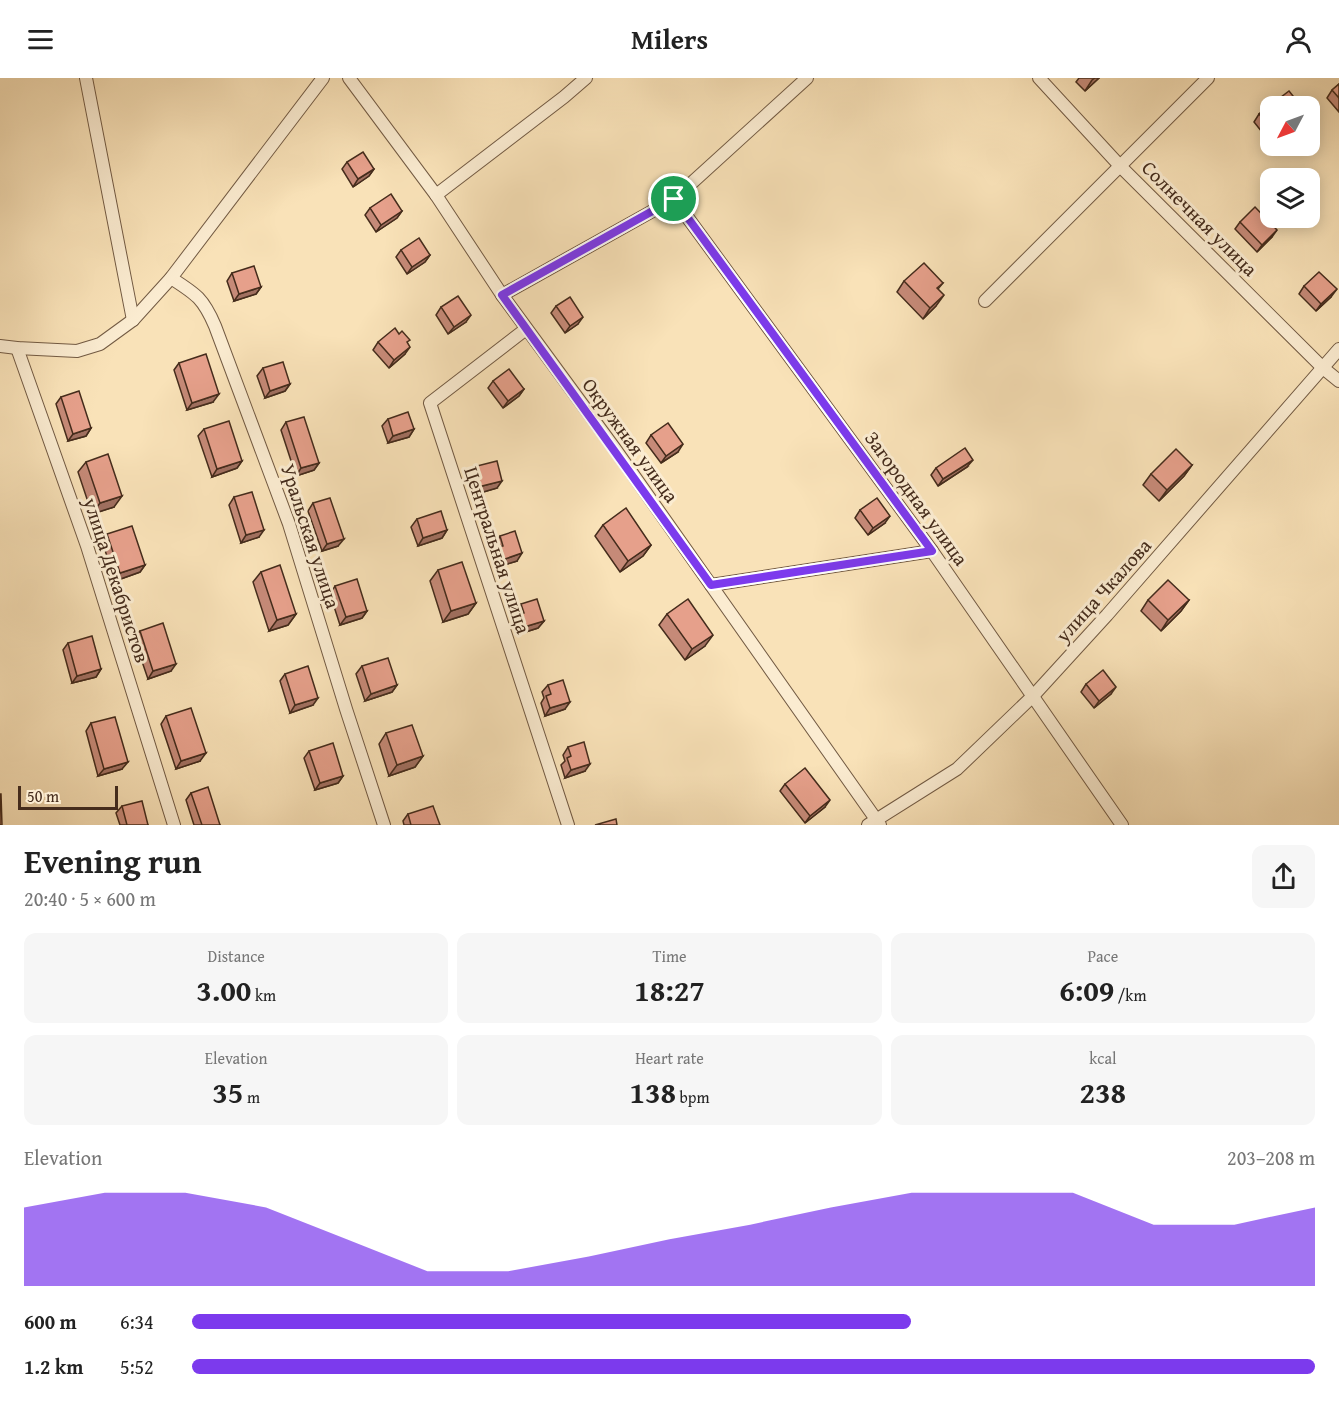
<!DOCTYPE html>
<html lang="en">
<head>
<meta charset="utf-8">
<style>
	body { margin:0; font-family:"Gentium Book Plus",serif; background:#f6f6f6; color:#222; height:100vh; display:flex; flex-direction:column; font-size:22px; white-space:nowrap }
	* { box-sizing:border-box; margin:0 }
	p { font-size:20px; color:#767676 }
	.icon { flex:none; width:33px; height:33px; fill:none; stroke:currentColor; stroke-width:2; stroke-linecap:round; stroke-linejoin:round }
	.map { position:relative; height:747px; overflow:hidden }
	.sheet { display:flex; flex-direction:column; background:#fff; flex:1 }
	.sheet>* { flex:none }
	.needle { width:39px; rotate:229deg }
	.buttons { position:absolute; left:1260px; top:18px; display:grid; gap:12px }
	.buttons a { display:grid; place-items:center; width:60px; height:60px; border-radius:12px; background:#fff; box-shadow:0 3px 15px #0003; font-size:30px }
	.scale { position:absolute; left:18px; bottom:15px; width:100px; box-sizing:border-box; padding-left:6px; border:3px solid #452c1c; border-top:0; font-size:16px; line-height:21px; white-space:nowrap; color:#452c1c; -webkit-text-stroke:4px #fbecd1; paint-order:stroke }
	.pin { position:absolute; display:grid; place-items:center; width:51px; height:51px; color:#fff; margin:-26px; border:3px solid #fff; border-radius:50%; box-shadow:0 2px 6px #0007 }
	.round { display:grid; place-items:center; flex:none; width:63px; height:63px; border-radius:12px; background:#f6f6f6 }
	.summary { display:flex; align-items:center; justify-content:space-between; height:102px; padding:0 24px }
	h1 { font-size:33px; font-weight:600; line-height:45px }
	.metrics { display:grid; grid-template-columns:repeat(3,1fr); gap:9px; height:102px; padding:6px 24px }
	.metrics div { display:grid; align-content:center; border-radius:12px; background:#f6f6f6; text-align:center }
	.metrics b { font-size:30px; font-weight:600 }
	.metrics small { font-size:16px; font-weight:400 }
	.metrics p { font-size:16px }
	.chart { height:168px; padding:12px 24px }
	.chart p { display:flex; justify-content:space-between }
	.chart svg { width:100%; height:108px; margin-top:6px; fill:#7c3aed; opacity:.7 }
	ul { padding:0 24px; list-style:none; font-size:20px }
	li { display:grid; grid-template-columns:96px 72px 1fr; align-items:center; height:45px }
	li i { height:15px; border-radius:8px; background:#7c3aed }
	header { display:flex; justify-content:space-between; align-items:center; height:78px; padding:0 24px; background:#fff; font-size:27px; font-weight:600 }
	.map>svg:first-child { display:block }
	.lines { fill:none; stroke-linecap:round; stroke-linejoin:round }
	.street-casing { stroke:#725a43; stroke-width:14 }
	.street { stroke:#fbecd1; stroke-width:12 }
	.wall { fill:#c68a78; stroke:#452c1c; stroke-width:1.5 }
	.shaded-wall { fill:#a17061; stroke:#452c1c; stroke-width:1.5 }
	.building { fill:#e6a08b; stroke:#452c1c; stroke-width:1.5 }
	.route-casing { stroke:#fff; stroke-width:12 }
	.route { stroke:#7c3aed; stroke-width:8 }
	.labels { text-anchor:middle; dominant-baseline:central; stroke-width:6; stroke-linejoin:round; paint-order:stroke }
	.street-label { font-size:20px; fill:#452c1c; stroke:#fbecd1 }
</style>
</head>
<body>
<header><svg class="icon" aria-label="menu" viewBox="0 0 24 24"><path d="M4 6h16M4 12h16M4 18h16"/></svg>Milers<svg class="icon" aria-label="person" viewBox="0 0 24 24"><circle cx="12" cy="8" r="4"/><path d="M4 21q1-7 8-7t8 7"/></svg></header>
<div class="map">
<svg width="1339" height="747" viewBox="0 0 1339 747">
	<rect width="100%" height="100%" fill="#f9e2b8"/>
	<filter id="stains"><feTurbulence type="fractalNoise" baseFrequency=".00333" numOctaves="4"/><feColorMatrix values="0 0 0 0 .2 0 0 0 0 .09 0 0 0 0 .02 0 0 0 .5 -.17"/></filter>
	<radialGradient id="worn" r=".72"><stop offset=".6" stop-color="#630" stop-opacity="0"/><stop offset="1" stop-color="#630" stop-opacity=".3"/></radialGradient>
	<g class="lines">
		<!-- street casing -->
		<g class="street-casing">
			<g id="street">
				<polyline points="86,0 133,242"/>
				<polyline points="349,0 436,117 502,217 615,371 880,747"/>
				<polyline points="1039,0 1121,89 1323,290 1339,303"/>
				<polyline points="436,117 564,19 586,0"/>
				<polyline points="674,121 932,473 1122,747"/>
				<path d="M 171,200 C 196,216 203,220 215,248 L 289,446 L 346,631 L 384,747"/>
				<polyline points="502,217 674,121 807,0"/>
				<polyline points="985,223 1208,0"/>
				<polyline points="526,251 430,325 568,747"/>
				<polyline points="0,268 17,270 77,273 100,266 133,242 171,200 323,0"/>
				<polyline points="17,270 87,468 174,747"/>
				<polyline points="711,507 932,473"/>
				<polyline points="868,747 957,691 1033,618 1107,537 1339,271"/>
			</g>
		</g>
		<!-- street -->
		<use href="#street" class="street"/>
	</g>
	<!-- wall -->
	<g class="wall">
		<polygon points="1079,0 1099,0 1085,13 1076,4"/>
		<polygon points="1339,6 1339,34 1327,20 1332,12"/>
		<polygon points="1270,28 1270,64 1254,44 1259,36"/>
		<polygon points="347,84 374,91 369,98 353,109 342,91"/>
		<polygon points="370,130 402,133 397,140 376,154 365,137"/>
		<polygon points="1240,144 1272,159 1257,174 1235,151"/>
		<polygon points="401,172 430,177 425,184 407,196 396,179"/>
		<polygon points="232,195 261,209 256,216 234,223 227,203"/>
		<polygon points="904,203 943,205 938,211 936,228 923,241 897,214"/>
		<polygon points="1304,208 1331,219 1316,233 1299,216"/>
		<polygon points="556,228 578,246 565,255 551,235"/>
		<polygon points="441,229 466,244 448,256 436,237"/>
		<polygon points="399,256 407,265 405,276 389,290 373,272 378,264"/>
		<polygon points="179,285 213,324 187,332 174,292"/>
		<polygon points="263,290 290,306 285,313 265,320 257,298"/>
		<polygon points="493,303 524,311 519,318 503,330 488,310"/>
		<polygon points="61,319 91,350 86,358 68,363 56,326"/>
		<polygon points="388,341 414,351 409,359 388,365 382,348"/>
		<polygon points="286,344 319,385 314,392 296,398 281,352"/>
		<polygon points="204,351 242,383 237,390 212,399 198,358"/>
		<polygon points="651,357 678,374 661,385 646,365"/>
		<polygon points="86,384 114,429 92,436 78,394"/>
		<polygon points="1192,387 1184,398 1159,423 1143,407 1151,396"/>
		<polygon points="473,389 497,410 473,417 468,397"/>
		<polygon points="967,389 938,408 931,397 936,390"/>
		<polygon points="234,419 259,459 241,465 229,427"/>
		<polygon points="313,425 338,468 322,473 308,433"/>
		<polygon points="860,432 885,445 868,457 855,440"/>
		<polygon points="417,441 447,452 442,460 418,468 411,449"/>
		<polygon points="603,447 651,467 643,478 620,494 595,458"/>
		<polygon points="107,456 145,487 140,494 115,503 102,463"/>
		<polygon points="500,458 517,483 497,489 493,476 497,472 495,466"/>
		<polygon points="438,492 476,525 468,536 443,544 430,503"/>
		<polygon points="261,494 296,536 288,547 269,553 253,504"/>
		<polygon points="335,508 367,533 362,540 340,547 330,516"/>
		<polygon points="1148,522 1189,522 1181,533 1161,553 1141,533"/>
		<polygon points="521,526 544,543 538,550 519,556 515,544 518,539 516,533"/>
		<polygon points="667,536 705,568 685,582 659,547"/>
		<polygon points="140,553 171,593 148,601 134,560"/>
		<polygon points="68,565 101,591 96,599 72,605 63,572"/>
		<polygon points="362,588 397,607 392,614 365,623 356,596"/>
		<polygon points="285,596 313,627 290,635 280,603"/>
		<polygon points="1086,606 1111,616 1094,630 1081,614"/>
		<polygon points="548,607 565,631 545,638 541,625 544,620 542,614"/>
		<polygon points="166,638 200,683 176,691 161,646"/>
		<polygon points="91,645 122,691 98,698 86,653"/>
		<polygon points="386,655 423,678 415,689 389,698 379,666"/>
		<polygon points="568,669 585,693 565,700 561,687 565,683 563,677"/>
		<polygon points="309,673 343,698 338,705 315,712 304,680"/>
		<polygon points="785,706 825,729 805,745 780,713"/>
		<polygon points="191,715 220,747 194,747 186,722"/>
		<polygon points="122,728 148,747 120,747 116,735"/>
		<polygon points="408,736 440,747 404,747 403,743"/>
	</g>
	<!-- shaded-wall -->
	<g class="shaded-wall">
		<polygon points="1095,0 1099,0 1085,13 1092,2"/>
		<polygon points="374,91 369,98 353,109 358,101"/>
		<polygon points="402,133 397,140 376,154 381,147"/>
		<polygon points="1277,152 1272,159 1257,174 1262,167"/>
		<polygon points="430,177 425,184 407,196 412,189"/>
		<polygon points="261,209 256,216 234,223 239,216"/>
		<polygon points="1337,211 1331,219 1316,233 1321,226"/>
		<polygon points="944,217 936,228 923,241 930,230"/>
		<polygon points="471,237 466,244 448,256 454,249"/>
		<polygon points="583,239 578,246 565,255 570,248"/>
		<polygon points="410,269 405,276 389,290 394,282"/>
		<polygon points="290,306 285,313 265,320 270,313"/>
		<polygon points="524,311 519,318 503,330 508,323"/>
		<polygon points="219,316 213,324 187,332 192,325"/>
		<polygon points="91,350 86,358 68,363 73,356"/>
		<polygon points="414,351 409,359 388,365 393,358"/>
		<polygon points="683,366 678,374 661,385 666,378"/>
		<polygon points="973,382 967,389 938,408 943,401"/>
		<polygon points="242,383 237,390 212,399 217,391"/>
		<polygon points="319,385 314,392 296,398 301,390"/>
		<polygon points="1192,387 1184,398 1159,423 1167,412"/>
		<polygon points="502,403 497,410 473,417 478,409"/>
		<polygon points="122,418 114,429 92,436 100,425"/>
		<polygon points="890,438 885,445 868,457 873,450"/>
		<polygon points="264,452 259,459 241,465 246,457"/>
		<polygon points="447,452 442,460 418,468 423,460"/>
		<polygon points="344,461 338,468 322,473 327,466"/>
		<polygon points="651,467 643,478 620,494 628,483"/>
		<polygon points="522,475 517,483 497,489 502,482"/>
		<polygon points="145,487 140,494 115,503 120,495"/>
		<polygon points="1189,522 1181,533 1161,553 1168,542"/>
		<polygon points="476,525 468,536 443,544 451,533"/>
		<polygon points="367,533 362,540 340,547 346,539"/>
		<polygon points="296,536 288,547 269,553 277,542"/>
		<polygon points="544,543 538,550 519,556 524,549"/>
		<polygon points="713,557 705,568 685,582 692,571"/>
		<polygon points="176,586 171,593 148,601 153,593"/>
		<polygon points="101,591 96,599 72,605 77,598"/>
		<polygon points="397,607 392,614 365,623 371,616"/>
		<polygon points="1116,609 1111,616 1094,630 1099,623"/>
		<polygon points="318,620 313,627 290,635 295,627"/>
		<polygon points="570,624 565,631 545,638 550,630"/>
		<polygon points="206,675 200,683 176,691 181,683"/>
		<polygon points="423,678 415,689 389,698 397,687"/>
		<polygon points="128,684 122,691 98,698 104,691"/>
		<polygon points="590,686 585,693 565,700 571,692"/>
		<polygon points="343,698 338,705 315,712 320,705"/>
		<polygon points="830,722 825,729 805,745 810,738"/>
	</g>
	<!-- building -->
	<g class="building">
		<polygon points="1339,6 1339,20 1332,12"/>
		<polygon points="1289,13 1301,28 1270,28 1270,50 1259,36"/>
		<polygon points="363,74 374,91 358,101 347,84"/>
		<polygon points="391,116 402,133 381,147 370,130"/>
		<polygon points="1255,129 1277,152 1262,167 1240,144"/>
		<polygon points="419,160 430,177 412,189 401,172"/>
		<polygon points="924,185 943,205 937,210 944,217 930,230 904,203"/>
		<polygon points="254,188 261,209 239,216 232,195"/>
		<polygon points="1319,194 1337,211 1321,226 1304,208"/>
		<polygon points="458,218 471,237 454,249 441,229"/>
		<polygon points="570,219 583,239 570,248 556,228"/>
		<polygon points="395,250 399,256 402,253 410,262 407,264 410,269 394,282 378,264"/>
		<polygon points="206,276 219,316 192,325 179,285"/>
		<polygon points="283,284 290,306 270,313 263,290"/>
		<polygon points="509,291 524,311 508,323 493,303"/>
		<polygon points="79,313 91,350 73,356 61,319"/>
		<polygon points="408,334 414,351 393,358 388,341"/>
		<polygon points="304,339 319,385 301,390 286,344"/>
		<polygon points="229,343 242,383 217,391 204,351"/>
		<polygon points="668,345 683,366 666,378 651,357"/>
		<polygon points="965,370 973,382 943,401 936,390"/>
		<polygon points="1176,371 1192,387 1167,412 1151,396"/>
		<polygon points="108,376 122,418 100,425 86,384"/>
		<polygon points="497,383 502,403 478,409 473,389"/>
		<polygon points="252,414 264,452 246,457 234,419"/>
		<polygon points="330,420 344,461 327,466 313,425"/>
		<polygon points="877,420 890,438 873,450 860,432"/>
		<polygon points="626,430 651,467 628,483 603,447"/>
		<polygon points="441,433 447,452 423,460 417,441"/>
		<polygon points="132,448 145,487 120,495 107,456"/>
		<polygon points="515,453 522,475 502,482 498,469 503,468 500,458"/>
		<polygon points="462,484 476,525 451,533 438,492"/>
		<polygon points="280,487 296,536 277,542 261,494"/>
		<polygon points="357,501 367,533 346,539 335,508"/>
		<polygon points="1168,502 1189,522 1168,542 1148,522"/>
		<polygon points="537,521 544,543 524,549 520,536 524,535 521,526"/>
		<polygon points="688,521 713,557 692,571 667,536"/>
		<polygon points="163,545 176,586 153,593 140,553"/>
		<polygon points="92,558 101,591 77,598 68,565"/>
		<polygon points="388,580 397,607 371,616 362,588"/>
		<polygon points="308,588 318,620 295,627 285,596"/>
		<polygon points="1103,592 1116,609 1099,623 1086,606"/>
		<polygon points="563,602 570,624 550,630 546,618 551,616 548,607"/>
		<polygon points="191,630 206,675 181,683 166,638"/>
		<polygon points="115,639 128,684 104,691 91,645"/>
		<polygon points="412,647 423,678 397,687 386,655"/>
		<polygon points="584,664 590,686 571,692 567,680 571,678 568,669"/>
		<polygon points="333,665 343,698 320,705 309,673"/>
		<polygon points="805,690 830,722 810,738 785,706"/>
		<polygon points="208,709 220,747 202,747 191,715"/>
		<polygon points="0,716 1,716 2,747 0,747"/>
		<polygon points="142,723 148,747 127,747 122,728"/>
		<polygon points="433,728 440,747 411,747 408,736"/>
		<polygon points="616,741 617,747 595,747"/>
	</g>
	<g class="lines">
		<!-- route casing -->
		<g class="route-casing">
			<polygon id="route" points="674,121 932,473 711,507 502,217"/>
		</g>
		<!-- route -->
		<use href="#route" class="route"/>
	</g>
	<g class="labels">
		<!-- street labels -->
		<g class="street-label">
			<text transform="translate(1200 140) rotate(45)">Солнечная улица</text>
			<text transform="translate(631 362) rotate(54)">Окружная улица</text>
			<text transform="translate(917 420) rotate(54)">Загородная улица</text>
			<text transform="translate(311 458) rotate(72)">Уральская улица</text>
			<text transform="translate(498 472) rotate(72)">Центральная улица</text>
			<text transform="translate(117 502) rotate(72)">улица Декабристов</text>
			<text transform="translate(1103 512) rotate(-48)">улица Чкалова</text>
		</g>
	</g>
	<rect width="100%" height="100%" filter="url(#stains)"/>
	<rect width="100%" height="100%" fill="url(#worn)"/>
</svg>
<div class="buttons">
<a><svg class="needle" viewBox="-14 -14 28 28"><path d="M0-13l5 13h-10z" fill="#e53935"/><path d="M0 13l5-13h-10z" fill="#767676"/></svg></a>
<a><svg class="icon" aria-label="layers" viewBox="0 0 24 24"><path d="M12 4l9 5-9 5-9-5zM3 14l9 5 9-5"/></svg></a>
</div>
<div class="scale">50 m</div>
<div class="pin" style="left:674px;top:121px;background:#1e9e55"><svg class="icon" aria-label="arrive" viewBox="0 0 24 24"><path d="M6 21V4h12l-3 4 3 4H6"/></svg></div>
</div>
<section class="sheet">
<div class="summary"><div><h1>Evening run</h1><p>20:40 · 5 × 600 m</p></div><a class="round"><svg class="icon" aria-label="share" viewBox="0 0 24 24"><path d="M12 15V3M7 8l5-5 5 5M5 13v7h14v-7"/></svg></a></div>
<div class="metrics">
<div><p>Distance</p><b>3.00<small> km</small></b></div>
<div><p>Time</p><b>18:27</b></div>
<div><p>Pace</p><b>6:09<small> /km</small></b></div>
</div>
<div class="metrics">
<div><p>Elevation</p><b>35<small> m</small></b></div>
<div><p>Heart rate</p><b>138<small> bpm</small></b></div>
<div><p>kcal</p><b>238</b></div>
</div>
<div class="chart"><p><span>Elevation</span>203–208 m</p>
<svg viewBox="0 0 160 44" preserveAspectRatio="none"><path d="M0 44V12L10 6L20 6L30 12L40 25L50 38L60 38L70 32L80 25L90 19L100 12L110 6L120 6L130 6L140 19L150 19L160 12V44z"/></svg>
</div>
<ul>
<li><b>600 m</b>6:34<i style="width:64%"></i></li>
<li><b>1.2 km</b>5:52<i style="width:100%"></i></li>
</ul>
</section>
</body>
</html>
